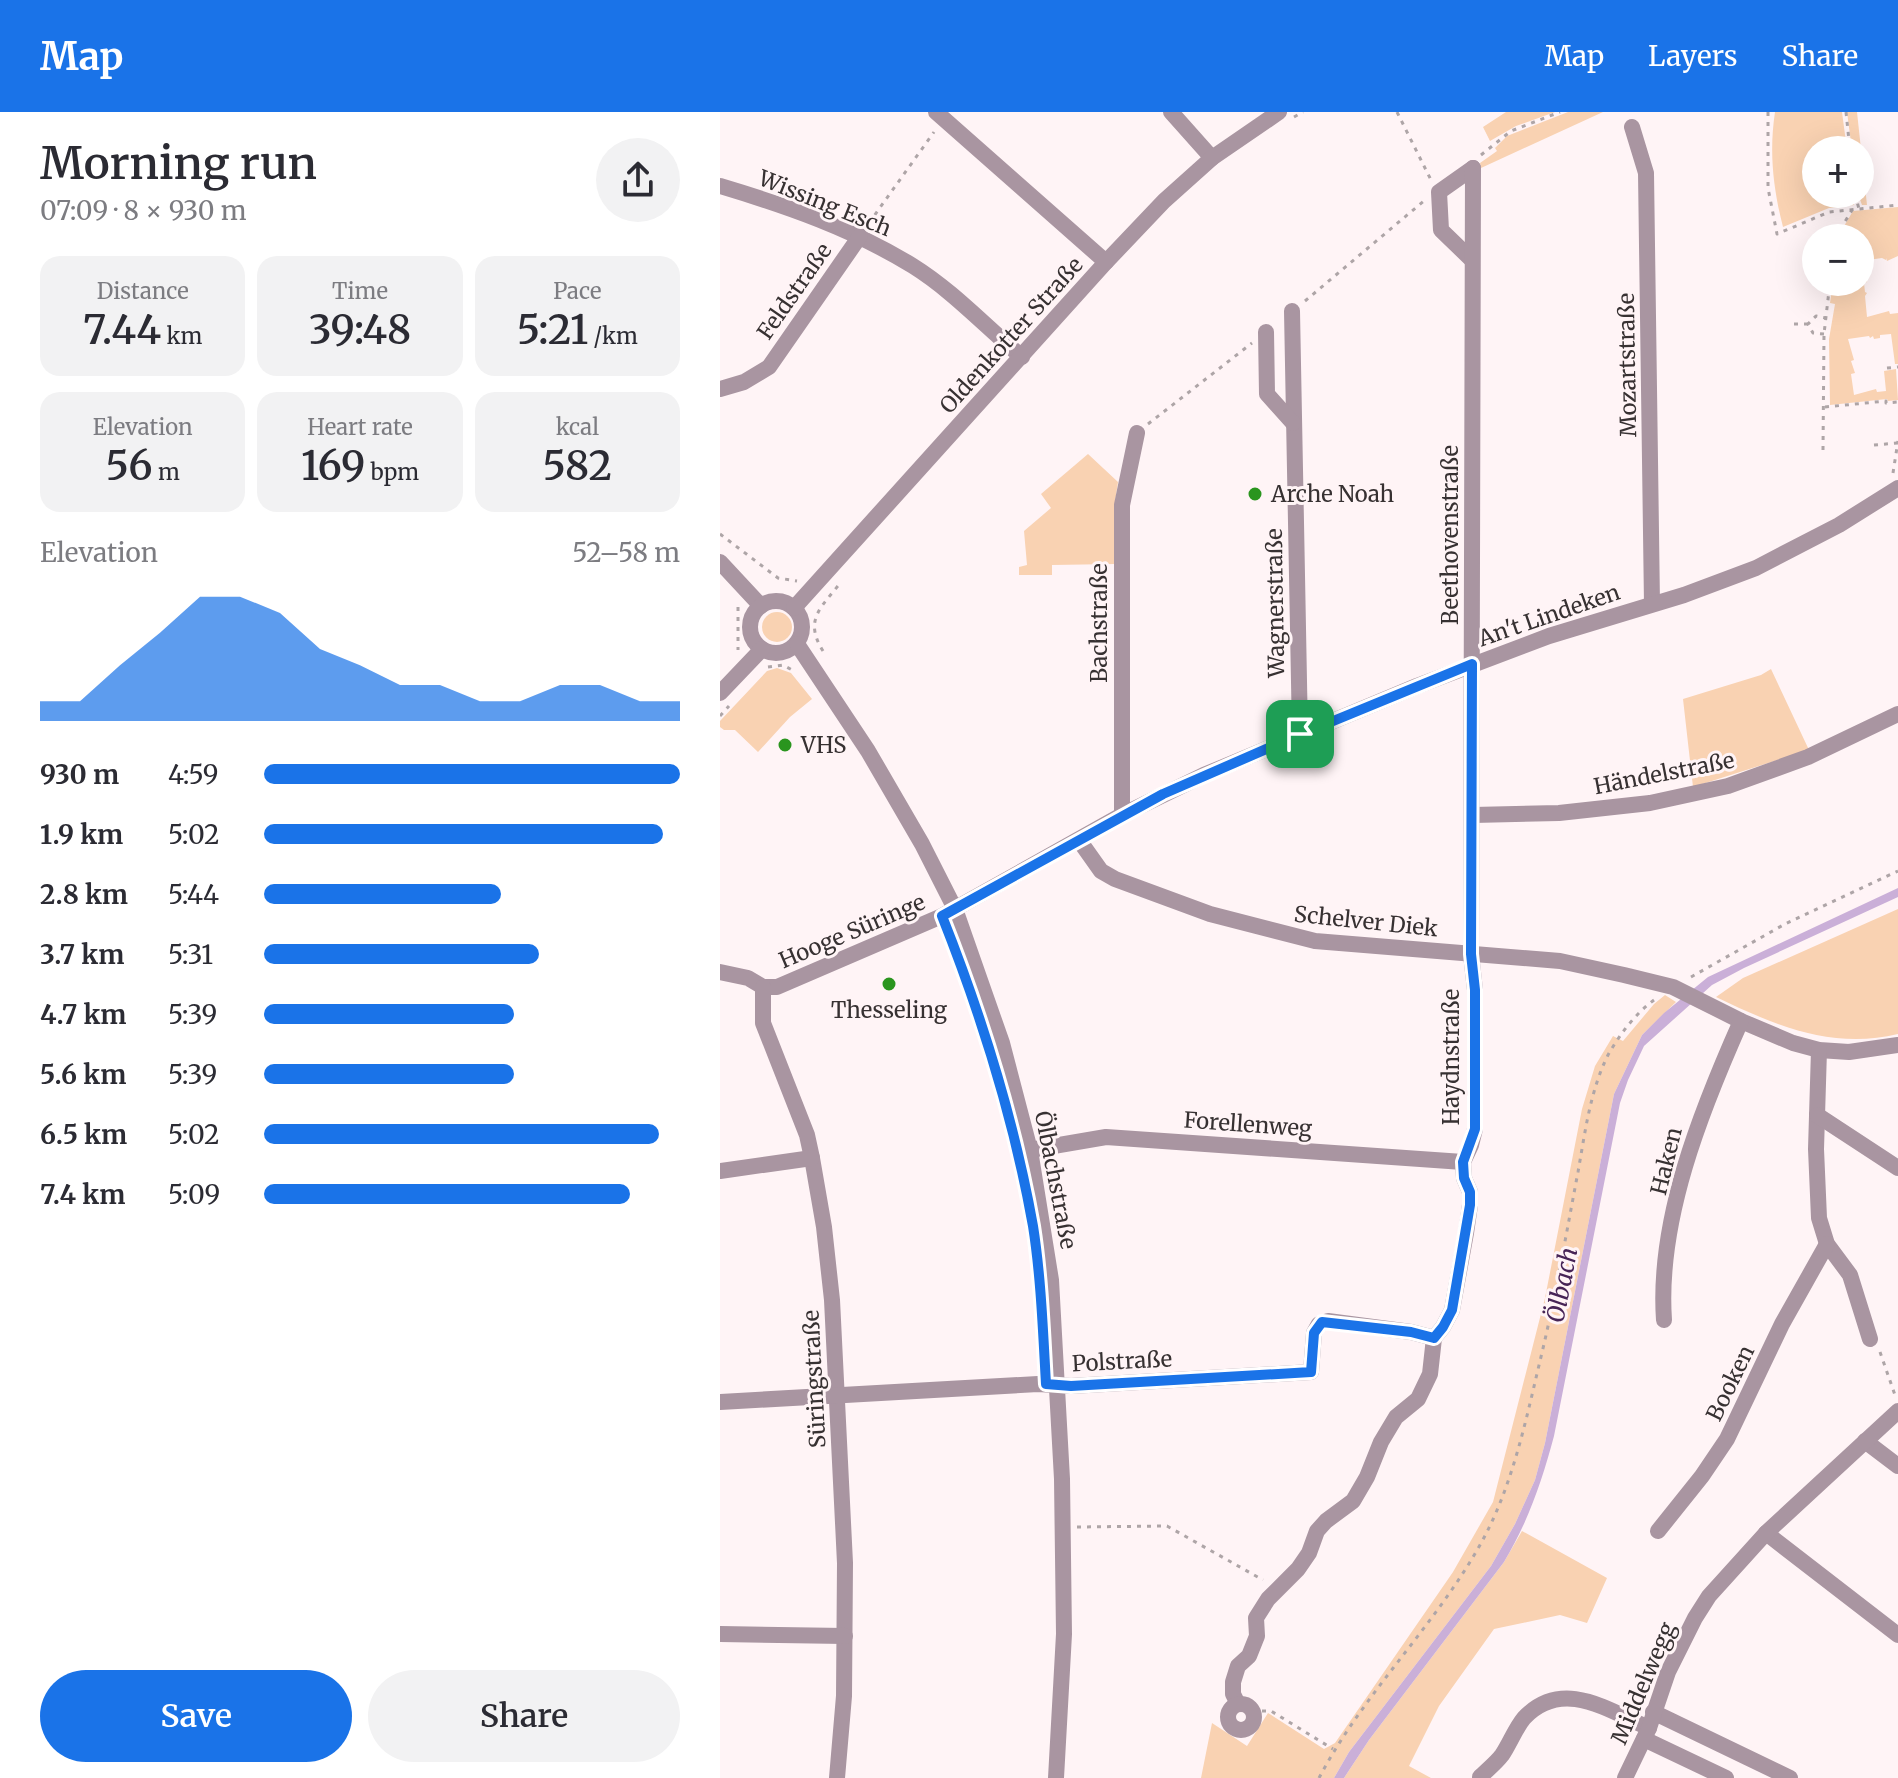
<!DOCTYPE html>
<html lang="en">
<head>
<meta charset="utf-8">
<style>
	body { margin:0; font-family:Merriweather,serif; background:#f2f2f3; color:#2b2b33; height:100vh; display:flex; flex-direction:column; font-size:30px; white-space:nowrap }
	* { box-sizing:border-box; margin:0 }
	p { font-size:26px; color:#7c7c81 }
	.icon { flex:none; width:44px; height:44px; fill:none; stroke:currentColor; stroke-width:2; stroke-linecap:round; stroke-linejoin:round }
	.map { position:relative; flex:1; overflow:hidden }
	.sheet { display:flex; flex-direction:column; background:#fff; width:720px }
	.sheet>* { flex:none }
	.buttons { position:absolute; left:1082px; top:24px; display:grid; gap:16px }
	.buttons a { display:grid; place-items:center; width:72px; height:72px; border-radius:50%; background:#fff; box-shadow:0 8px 32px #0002; font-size:40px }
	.pin { position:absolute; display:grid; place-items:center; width:68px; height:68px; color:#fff; margin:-34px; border-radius:16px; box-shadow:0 4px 12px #0006 }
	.round { display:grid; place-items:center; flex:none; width:84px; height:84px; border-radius:42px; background:#f2f2f3 }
	.summary { display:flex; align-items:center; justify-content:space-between; height:136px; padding:0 40px }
	h1 { font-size:44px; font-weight:600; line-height:60px }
	.metrics { display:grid; grid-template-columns:repeat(3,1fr); gap:12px; height:136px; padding:8px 40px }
	.metrics div { display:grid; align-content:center; border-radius:20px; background:#f2f2f3; text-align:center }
	.metrics b { font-size:40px; font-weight:600 }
	.metrics small { font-size:22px; font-weight:400 }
	.metrics p { font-size:22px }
	.chart { height:224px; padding:16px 40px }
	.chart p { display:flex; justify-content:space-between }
	.chart svg { width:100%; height:144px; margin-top:8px; fill:#1a73e8; opacity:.7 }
	.button { display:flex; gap:16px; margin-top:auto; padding:16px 40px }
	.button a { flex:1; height:92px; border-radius:48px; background:#1a73e8; color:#fff; font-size:32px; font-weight:600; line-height:92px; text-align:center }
	.button a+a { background:#f2f2f3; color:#2b2b33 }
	ul { padding:0 40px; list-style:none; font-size:26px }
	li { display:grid; grid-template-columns:128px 96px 1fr; align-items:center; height:60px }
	li i { height:20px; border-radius:10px; background:#1a73e8 }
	header { display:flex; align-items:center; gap:48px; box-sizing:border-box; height:112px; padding:0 40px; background:#1a73e8; color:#fff }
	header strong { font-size:38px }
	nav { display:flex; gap:44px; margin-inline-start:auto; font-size:28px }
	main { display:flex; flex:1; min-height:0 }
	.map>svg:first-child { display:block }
	.green { fill:#f9d2b2 }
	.water { fill:#caafd8 }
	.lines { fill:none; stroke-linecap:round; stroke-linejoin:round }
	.path { stroke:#aea5a7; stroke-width:3; stroke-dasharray:4 6; stroke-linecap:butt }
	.minor { stroke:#a995a1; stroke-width:16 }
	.route-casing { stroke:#fff; stroke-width:16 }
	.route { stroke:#1a73e8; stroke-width:10 }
	.poi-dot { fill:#2a951e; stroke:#fff4f6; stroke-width:3 }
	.labels { text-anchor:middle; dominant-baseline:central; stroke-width:6; stroke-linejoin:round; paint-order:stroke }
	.street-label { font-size:22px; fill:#373132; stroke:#fff4f6 }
	.poi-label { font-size:22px; fill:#373132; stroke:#fff4f6; text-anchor:start }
	.water-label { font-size:24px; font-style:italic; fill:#472456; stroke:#fff4f6 }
</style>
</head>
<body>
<header>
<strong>Map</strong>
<nav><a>Map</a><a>Layers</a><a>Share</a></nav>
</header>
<main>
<section class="sheet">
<div class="summary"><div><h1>Morning run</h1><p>07:09 · 8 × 930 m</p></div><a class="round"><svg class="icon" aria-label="share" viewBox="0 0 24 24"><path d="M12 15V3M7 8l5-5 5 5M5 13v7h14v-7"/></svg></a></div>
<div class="metrics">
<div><p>Distance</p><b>7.44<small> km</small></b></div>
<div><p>Time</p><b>39:48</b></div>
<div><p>Pace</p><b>5:21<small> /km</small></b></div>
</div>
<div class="metrics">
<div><p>Elevation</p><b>56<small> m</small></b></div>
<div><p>Heart rate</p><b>169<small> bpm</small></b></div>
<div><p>kcal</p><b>582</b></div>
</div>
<div class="chart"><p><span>Elevation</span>52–58 m</p>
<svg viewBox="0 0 160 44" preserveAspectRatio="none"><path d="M0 44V38L10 38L20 27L30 17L40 6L50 6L60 11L70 22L80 27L90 33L100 33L110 38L120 38L130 33L140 33L150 38L160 38V44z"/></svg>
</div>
<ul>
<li><b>930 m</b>4:59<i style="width:100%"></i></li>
<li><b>1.9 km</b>5:02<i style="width:96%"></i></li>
<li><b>2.8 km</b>5:44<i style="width:57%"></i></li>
<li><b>3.7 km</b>5:31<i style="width:66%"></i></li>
<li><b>4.7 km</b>5:39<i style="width:60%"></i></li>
<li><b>5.6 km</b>5:39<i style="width:60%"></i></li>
<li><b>6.5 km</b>5:02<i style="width:95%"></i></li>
<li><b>7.4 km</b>5:09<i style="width:88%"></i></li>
</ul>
<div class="button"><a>Save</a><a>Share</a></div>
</section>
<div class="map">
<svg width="1178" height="1666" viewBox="0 0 1178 1666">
	<rect width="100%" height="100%" fill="#fff4f6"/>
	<!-- green -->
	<g class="green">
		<polygon points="786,0 835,0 796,14 770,29 763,15"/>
		<polygon points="848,0 883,0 761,56 760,51 777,39 775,36 787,24"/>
		<path d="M 1055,0 L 1122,0 L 1127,38 L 1096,38 L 1096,82 L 1132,82 L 1134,93 L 1109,96 L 1063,115 C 1053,76 1049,40 1055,0 Z"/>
		<polygon points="1127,0 1137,0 1147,93 1142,93 1138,82 1140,82 1140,38 1132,38"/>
		<polygon points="1178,95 1178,144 1167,149 1166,146 1166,148 1162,146 1141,149 1147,170 1144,171 1145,180 1147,181 1145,184 1147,205 1169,199 1170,202 1178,201 1178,252 1175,252 1171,222 1160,223 1160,226 1154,227 1153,224 1150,226 1149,224 1128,227 1134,248 1131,249 1135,261 1131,262 1134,283 1156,277 1157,280 1166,279 1164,259 1176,257 1178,288 1168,289 1167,287 1110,293 1109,227 1115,192 1110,191 1113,170 1140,170 1140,126 1117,126 1133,99"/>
		<polygon points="368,342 398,370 395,390 395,452 332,453 332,463 299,463 299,455 307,453 304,419 331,396 321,382"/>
		<circle cx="57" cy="515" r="15"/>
		<polygon points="57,556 71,561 92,587 70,605 38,640 15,618 4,618 0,615 0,609 47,559"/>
		<polygon points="1051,557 1089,638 973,675 963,587 1041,563"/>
		<path d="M 1178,797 L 1178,922 C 1112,938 1054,913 996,885 L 1023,866 Z"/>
		<polygon points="945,883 956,890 922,923 894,982 825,1331 815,1368 795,1412 771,1454 629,1640 614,1666 481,1666 492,1611 527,1634 548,1601 604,1637 615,1631 733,1460 773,1390 825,1186 862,997 875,954 893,924 903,929 934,892"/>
		<polygon points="802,1419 887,1466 867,1511 840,1503 774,1517 719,1594 689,1654 711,1666 624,1666 649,1628 784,1450"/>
	</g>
	<!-- water -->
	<path class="water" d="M 1178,776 L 1178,785 L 1024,856 L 992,873 L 924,934 L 908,968 L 900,991 L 834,1324 C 822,1369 808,1410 784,1450 L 649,1628 L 624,1666 L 614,1666 L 629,1640 L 771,1454 L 795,1412 L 815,1368 L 825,1331 L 894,982 L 922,923 L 944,901 L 988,865 Z"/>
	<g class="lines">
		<!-- path -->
		<g class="path">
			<polyline points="677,0 711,68"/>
			<polyline points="1048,0 1048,76 1057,122 1109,100 1178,93"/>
			<polyline points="1126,0 1130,38"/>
			<polyline points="574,5 583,0"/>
			<polyline points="761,43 791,19 840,0"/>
			<polyline points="1135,82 1139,97"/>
			<polyline points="149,111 214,20"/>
			<polyline points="1100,126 1111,126"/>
			<polyline points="1115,126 1132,98"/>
			<polyline points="1096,128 1090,140 1096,151"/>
			<polyline points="585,189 705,88"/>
			<polyline points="1074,212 1088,212"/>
			<polyline points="1104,222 1093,221 1088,212 1096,204 1106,206"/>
			<polyline points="1167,256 1178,255"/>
			<polyline points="1105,295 1166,289 1166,291 1178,290"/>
			<polyline points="428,312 532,231"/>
			<polyline points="1154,333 1178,331"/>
			<polyline points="1103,338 1104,222 1110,170"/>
			<polyline points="1173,361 1178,329"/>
			<polyline points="0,422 58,466 77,469"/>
			<polyline points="18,495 18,538"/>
			<path d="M 103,539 C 83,507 102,495 121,470"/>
			<polyline points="48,555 63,553 74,559"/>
			<polyline points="0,604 9,594"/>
			<polyline points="971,865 1065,812 1178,759"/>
			<polyline points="1160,1240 1176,1286"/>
			<polyline points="357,1415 447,1414 543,1468"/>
			<polyline points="532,1599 551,1599 613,1637"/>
			<path d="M 599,1666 C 643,1582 714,1515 760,1433 C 792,1376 805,1312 820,1249 C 835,1187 846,1123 858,1060 C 865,1021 870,979 888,943 C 900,922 915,902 934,888"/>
		</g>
		<!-- minor -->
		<g class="minor">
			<polyline points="216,0 386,150"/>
			<polyline points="451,0 492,46"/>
			<polyline points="912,15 926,61 932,492"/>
			<path d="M 0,74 C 67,94 133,117 193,154 C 233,179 266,215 302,245"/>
			<polyline points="752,148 721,118 719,80 753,56"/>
			<polyline points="572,199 580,622"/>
			<polyline points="546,220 547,282 573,311"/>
			<polyline points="0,277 24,270 49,255 140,124"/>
			<polyline points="0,450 41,494"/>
			<circle cx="56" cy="515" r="26"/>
			<polyline points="74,496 386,150 444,89 492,46 559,0"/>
			<polyline points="77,532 148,639 202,732 235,797 282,931 310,1038 331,1168 342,1367 344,1522 336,1666"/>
			<polyline points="0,581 42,537"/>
			<polyline points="402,703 402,393 417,321"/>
			<polyline points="753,703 839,701 930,691 1008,674 1088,645 1178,602"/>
			<polyline points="359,728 381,759 395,767 490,802 595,829 840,849 904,863 953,875 1021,909 1073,931 1099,938 1129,940 1178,933"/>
			<polyline points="0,860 28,866 43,875 57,875 222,804 402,703 484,663 697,574 829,524 964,483 1036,456 1119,413 1178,376"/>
			<polyline points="43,875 43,911 87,1023 92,1046 104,1115 112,1188 125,1451 124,1584 117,1666"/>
			<polyline points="1099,938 1096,1037 1099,1106 1107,1132 1130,1163 1150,1227"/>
			<polyline points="1097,1003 1178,1056"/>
			<polyline points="310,1038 386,1025 743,1050"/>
			<polyline points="0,1059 92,1046"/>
			<path d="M 944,1208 C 937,1108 981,999 1021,909"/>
			<polyline points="0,1290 318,1272 351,1274 591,1260 594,1221 599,1212 608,1209 691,1220 714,1226"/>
			<polyline points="1145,1329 1178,1354"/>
			<polyline points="938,1419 982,1364 1007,1327 1062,1212 1107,1132"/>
			<polyline points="1046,1421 1178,1523"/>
			<polyline points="0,1522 125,1524"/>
			<polyline points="518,1592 513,1582 513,1570 518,1554 529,1544 537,1524 536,1506 548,1487 578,1457 589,1441 597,1419 606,1409 633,1389 647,1365 661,1330 676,1305 698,1287 710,1262 714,1226 723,1215 732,1198 746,1121 750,1093 750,1080 744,1066 743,1050 751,1033 755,1017 755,878 751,842 753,56"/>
			<circle cx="521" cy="1605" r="13"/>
			<polyline points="933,1600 1070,1666"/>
			<polyline points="924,1627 1006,1666"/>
			<path d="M 760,1665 C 767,1658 776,1651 782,1643 C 790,1631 795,1617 804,1606 C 843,1565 889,1599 929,1616"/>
			<polyline points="905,1666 929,1616 948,1560 975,1506 989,1484 1046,1421 1178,1299"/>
		</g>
	</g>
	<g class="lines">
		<!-- route casing -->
		<g class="route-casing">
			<path id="route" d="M 752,552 L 751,842 L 755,878 L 755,1017 L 743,1050 L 744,1066 L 750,1080 L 750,1093 L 732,1198 L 723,1215 L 714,1226 L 691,1220 L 602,1210 L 594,1221 L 591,1260 L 351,1274 L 326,1272 C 323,1220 321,1165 313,1114 C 294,1007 262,905 222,804 L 443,682 L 567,628 Z"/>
		</g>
		<!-- route -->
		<use href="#route" class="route"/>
	</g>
	<!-- markers -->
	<g class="poi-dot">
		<circle cx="535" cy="382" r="8"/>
		<circle cx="65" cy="633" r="8"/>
		<circle cx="169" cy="872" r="8"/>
	</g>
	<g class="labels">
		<!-- street labels -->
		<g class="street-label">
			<text transform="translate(105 91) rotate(22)">Wissing Esch</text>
			<text transform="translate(74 179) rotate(-55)">Feldstraße</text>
			<text transform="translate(291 223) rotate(-48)">Oldenkotter Straße</text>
			<text transform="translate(907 253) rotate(-91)">Mozartstraße</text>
			<text transform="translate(730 423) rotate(-90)">Beethovenstraße</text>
			<text transform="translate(555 491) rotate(-91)">Wagnerstraße</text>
			<text transform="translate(829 503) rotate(-19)">An't Lindeken</text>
			<text transform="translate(379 511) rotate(-90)">Bachstraße</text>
			<text transform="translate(944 661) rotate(-11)">Händelstraße</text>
			<text transform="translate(646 809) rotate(6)">Schelver Diek</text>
			<text transform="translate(132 819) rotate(-23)">Hooge Süringe</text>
			<text transform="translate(731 945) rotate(-90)">Haydnstraße</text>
			<text transform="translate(528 1012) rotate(4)">Forellenweg</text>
			<text transform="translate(946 1049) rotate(-76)">Haken</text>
			<text transform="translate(336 1068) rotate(79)">Ölbachstraße</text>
			<text transform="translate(402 1249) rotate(-3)">Polstraße</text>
			<text transform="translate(94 1267) rotate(-93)">Süringstraße</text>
			<text transform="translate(1010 1271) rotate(-64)">Booken</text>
			<text transform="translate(923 1571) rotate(-67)">Middelwegg</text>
		</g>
		<!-- poi labels -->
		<g class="poi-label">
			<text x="551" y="382">Arche Noah</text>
			<text x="81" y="633">VHS</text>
			<text x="169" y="898" text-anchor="middle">Thesseling</text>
		</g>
		<!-- water labels -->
		<g class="water-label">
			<text transform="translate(842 1173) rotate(-79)">Ölbach</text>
		</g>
	</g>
</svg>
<div class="buttons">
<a>+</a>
<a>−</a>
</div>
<div class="pin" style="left:580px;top:622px;background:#1e9e55"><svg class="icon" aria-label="arrive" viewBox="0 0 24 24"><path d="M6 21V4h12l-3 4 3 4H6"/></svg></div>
</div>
</main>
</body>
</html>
